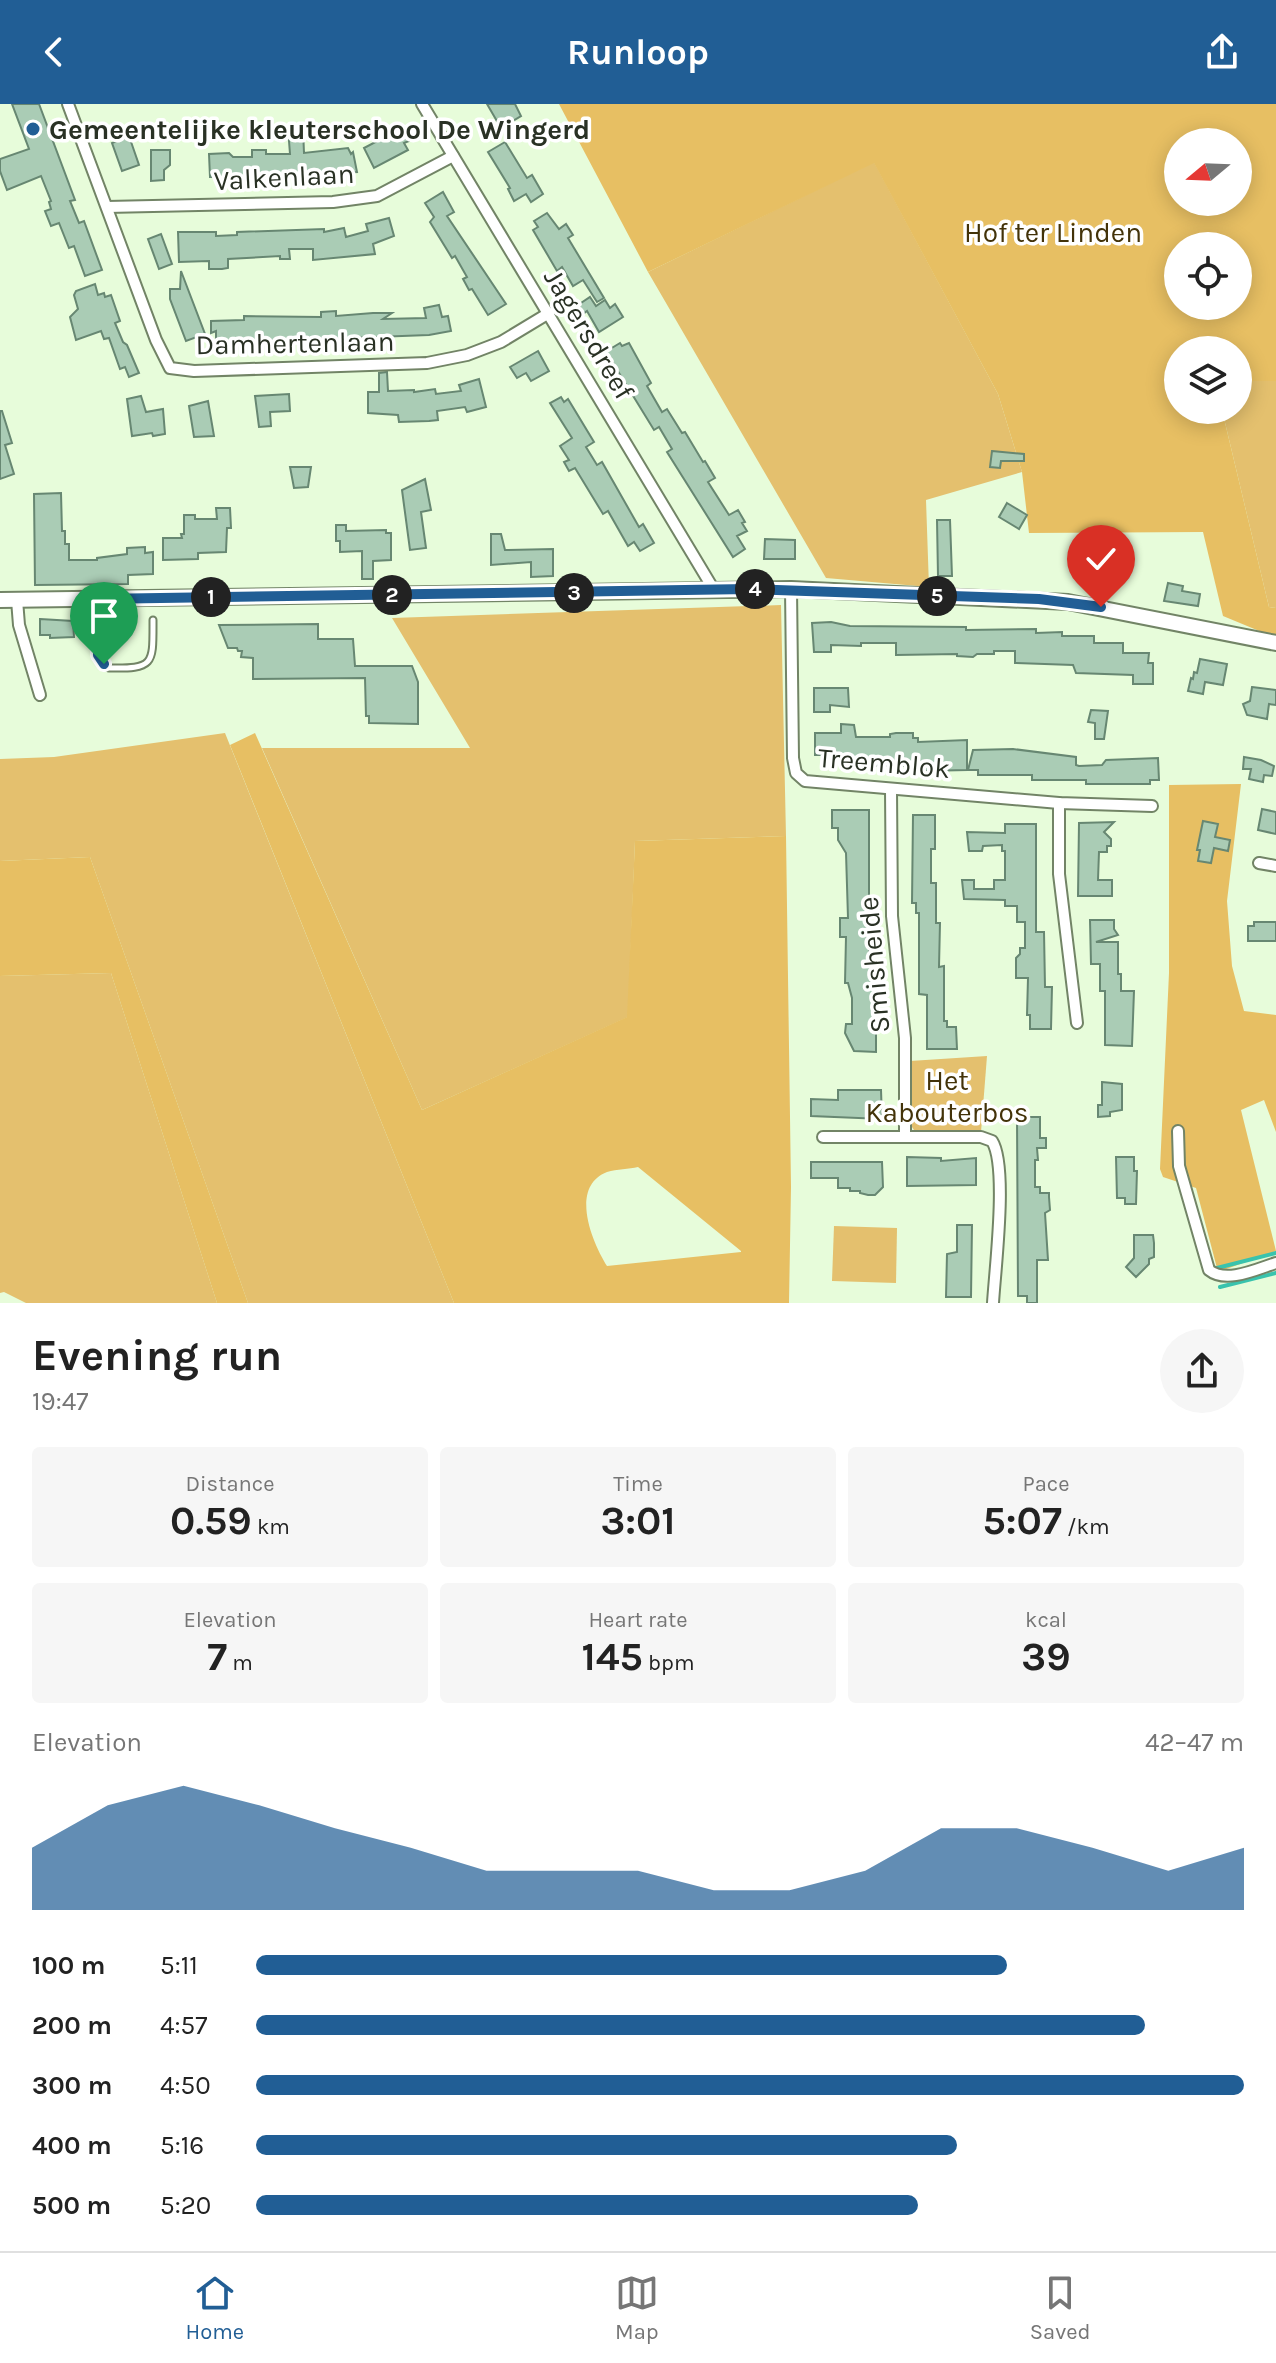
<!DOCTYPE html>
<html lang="en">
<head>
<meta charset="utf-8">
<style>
	body { margin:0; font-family:Karla,sans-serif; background:#f6f6f6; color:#222; height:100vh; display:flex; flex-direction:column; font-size:30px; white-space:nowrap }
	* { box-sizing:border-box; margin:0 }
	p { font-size:26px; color:#767676 }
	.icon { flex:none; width:44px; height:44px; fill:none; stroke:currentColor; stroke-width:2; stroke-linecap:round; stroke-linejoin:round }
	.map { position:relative; height:1199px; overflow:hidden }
	.details { display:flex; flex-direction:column; background:#fff; flex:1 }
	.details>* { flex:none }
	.needle { width:52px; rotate:251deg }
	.fabs { position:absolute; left:1164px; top:24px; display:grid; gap:16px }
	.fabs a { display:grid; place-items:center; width:88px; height:88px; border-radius:50%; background:#fff; box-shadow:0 4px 20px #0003; font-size:40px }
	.pin { position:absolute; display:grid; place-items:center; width:68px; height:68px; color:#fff; margin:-82px -34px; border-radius:50% 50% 50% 0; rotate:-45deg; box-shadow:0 0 8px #0007 }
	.pin .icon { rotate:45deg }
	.km { position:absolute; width:40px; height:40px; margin:-20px; border-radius:50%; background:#222; color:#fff; font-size:22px; line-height:40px; text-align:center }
	.round { display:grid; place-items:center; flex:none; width:84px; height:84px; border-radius:42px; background:#f6f6f6 }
	.summary { display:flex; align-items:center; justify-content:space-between; height:136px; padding:0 32px }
	h1 { font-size:44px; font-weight:700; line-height:60px }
	.metrics { display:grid; grid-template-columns:repeat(3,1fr); gap:12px; height:136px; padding:8px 32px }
	.metrics div { display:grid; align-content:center; border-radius:8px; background:#f6f6f6; text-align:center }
	.metrics b { font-size:40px; font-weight:700 }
	.metrics small { font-size:22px; font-weight:400 }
	.metrics p { font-size:22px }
	.chart { height:224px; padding:16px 32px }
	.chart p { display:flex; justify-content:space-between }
	.chart svg { width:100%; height:144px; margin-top:8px; fill:#215e95; opacity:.7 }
	ul { padding:0 32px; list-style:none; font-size:26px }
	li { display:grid; grid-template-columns:128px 96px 1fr; align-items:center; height:60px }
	li i { height:20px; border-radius:10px; background:#215e95 }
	header { display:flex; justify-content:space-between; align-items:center; height:104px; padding:0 32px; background:#215e95; color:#fff; font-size:36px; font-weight:700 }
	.dock { display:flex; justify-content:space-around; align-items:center; height:112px; border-top:2px solid #e0e0e0; background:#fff; font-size:22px; color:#767676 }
	.dock a { display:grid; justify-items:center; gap:4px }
	.dock .selected { color:#215e95 }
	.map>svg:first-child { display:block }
	.green { fill:#e4c06e }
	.forest { fill:#e7bf63; fill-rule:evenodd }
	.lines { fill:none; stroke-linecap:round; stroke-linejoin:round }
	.stream { stroke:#39c3ad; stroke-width:4 }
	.building { fill:#aaccb5; stroke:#678772; stroke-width:2 }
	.lane-casing { stroke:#728466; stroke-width:9 }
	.street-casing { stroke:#728466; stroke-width:14 }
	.secondary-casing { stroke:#728466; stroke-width:18 }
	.lane { stroke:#fff; stroke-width:5 }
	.street { stroke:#fff; stroke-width:10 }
	.secondary { stroke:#fff; stroke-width:14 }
	.route-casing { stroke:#fff; stroke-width:16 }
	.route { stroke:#215e95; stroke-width:10 }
	.poi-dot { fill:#215e95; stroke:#fff; stroke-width:3 }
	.labels { text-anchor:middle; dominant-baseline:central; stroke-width:7; stroke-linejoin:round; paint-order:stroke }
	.poi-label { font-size:28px; font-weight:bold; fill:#293124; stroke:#fff; text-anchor:start }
	.street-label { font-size:28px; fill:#293124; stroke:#fff }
	.park-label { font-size:28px; fill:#433309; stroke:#fff }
</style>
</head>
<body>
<header><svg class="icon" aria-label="back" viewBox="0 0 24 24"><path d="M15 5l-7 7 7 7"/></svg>Runloop<svg class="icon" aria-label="share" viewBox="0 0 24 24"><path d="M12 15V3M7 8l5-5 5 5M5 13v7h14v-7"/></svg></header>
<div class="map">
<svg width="1276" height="1199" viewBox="0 0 1276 1199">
	<rect width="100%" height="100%" fill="#e7fcda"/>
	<!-- green -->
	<g class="green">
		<polygon points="874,58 998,290 1022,368 926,396 929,483 826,474 648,168"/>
		<polygon points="1238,277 1276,277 1276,504 1269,503 1222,306 1238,306"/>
		<polygon points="781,501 786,732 635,737 628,913 422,1006 262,644 470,644 392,514"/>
		<polygon points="225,629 454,1199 248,1199 90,753 0,757 0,655 54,653"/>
		<polygon points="111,869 217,1199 26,1199 4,1188 0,1189 0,872"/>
		<polygon points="987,952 981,1028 916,1029 910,1020 910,957"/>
		<polygon points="834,1122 897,1124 896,1179 832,1177"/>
	</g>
	<!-- forest -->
	<g class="forest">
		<path d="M 559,0 L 1276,0 L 1276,277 L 1238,277 L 1238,246 L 1178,246 L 1178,306 L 1222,306 L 1269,503 L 1276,504 L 1276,534 L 1223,512 L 1203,428 L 1029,429 L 1022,368 L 998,290 L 874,59 L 648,168 ZM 1178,38 L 1238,38 L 1238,98 L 1178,98 ZM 1178,142 L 1238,142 L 1238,202 L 1178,202 Z"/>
		<path d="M 255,629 L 422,1006 L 627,913 L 635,737 L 786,732 L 791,1083 L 789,1199 L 454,1199 L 230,641 ZM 638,1063 L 741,1147 L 741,1148 L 607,1162 C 592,1138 569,1083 607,1068 C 617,1065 629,1065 638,1063 Z"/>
		<polygon points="1241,680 1227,797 1232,862 1244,907 1276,911 1276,1028 1264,996 1241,1006 1276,1147 1218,1168 1196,1084 1163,1073 1160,1065 1169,869 1169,681"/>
		<polygon points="90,753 248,1199 217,1199 111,869 0,872 0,757"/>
	</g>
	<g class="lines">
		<!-- stream -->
		<g class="stream">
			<polyline points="1217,1164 1276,1149"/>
			<polyline points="1220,1183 1276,1169"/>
		</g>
	</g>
	<!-- building -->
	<g class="building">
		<polygon points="12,0 39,0 75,96 70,97 79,119 84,117 102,166 85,172 74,142 69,144 59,119 51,122 45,107 51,105 49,98 51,97 41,72 7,86 0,67 0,55 29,45"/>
		<polygon points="487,0 515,0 521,12 501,24"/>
		<polygon points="288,24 303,24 304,49 348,44 351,50 353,48 357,68 265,74 210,73 209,50 229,49 233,53 252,53 252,46 266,46 266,50 290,50"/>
		<polygon points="402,24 409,37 404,39 408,46 374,64 364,44"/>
		<polygon points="129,32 139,61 122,67 112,39"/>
		<polygon points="505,38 527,74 532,71 543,90 531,98 526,90 514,97 508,85 510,84 488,48"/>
		<polygon points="151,46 170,46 170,61 164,66 164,76 151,77"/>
		<polygon points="443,88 454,108 447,112 506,200 488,211 472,185 469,186 463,175 467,173 455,152 452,154 430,118 434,113 425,99"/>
		<polygon points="547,109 559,125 566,120 573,131 568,134 604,194 597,198 583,176 573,182 562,163 557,167 533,126 538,123 534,117"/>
		<polygon points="389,114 394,132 373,140 375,150 313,156 313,145 289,145 290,155 280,155 280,152 228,155 228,164 222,165 209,165 209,157 179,158 178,128 216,128 216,132 237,131 237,128 324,125 324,128 344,124 346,133 368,127 366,120"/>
		<polygon points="161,130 172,160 159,165 148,135"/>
		<polygon points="181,167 205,230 186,237 170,195 170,185 180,185"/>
		<polygon points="95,180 98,191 104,189 105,193 111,191 120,217 115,219 123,238 127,241 139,269 129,273 125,263 120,265 109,234 104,235 101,227 76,236 70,213 78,205 74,191 76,187"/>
		<polygon points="590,193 596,202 605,196 610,204 615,200 623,213 599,228 587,207 583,210 578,201"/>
		<polygon points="439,201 442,213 448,212 451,227 429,231 216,239 216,227 211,229 211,217 244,216 244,212 321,213 321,208 336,207 336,212 373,209 392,209 383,215 426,214 424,204"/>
		<polygon points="620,239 622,242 629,239 651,279 647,282 662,308 667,305 682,329 685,328 703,358 705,357 715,374 708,378 729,411 738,406 745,418 742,419 747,427 737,432 745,445 733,453 667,348 672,345 659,323 654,326 608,251 607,247"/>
		<polygon points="538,247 549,267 531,277 526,269 517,274 510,263"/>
		<polygon points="387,268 388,287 414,286 414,288 435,285 436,290 461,287 459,281 479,275 486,303 467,308 465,303 437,307 438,316 429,317 399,318 398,311 368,309 368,288 379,288 379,269"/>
		<polygon points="289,290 290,307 270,308 271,322 259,323 255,292"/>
		<polygon points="141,292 146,308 163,305 165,330 153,332 152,329 132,332 127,295"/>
		<polygon points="561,293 564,298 568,295 594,338 586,343 597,361 602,358 639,423 643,420 654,439 640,447 634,438 628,442 608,407 603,410 575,364 569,367 564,358 569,356 560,342 572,334 550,299"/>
		<polygon points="208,297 214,332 194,333 189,302"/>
		<polygon points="0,307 2,307 12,339 5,341 14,370 0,375"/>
		<polygon points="992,347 1024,350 1024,357 1001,357 1000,364 990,363"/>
		<polygon points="290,363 311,363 308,383 294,384"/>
		<polygon points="425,375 431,406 421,408 426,444 410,446 402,386"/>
		<polygon points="61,389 62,427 65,427 65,440 69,440 69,456 97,456 97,454 127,450 127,444 145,443 145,449 153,448 153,470 128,471 128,480 35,481 34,390"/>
		<polygon points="1007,399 1027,411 1019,425 999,413"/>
		<polygon points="216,404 230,404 231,424 227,424 226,448 198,449 198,455 163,456 163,434 182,434 181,430 184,430 184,411 195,411 195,415 217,415"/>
		<polygon points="937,416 950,416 952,472 938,472"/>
		<polygon points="336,421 346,421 346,427 386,426 386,429 391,429 391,456 373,457 373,475 362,475 362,447 340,448 340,437 336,437"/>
		<polygon points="491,430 501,430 505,446 553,445 553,472 531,473 531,458 491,461"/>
		<polygon points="765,435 795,436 795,455 764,455"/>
		<polygon points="1168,479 1183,482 1182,487 1200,490 1198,502 1164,497"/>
		<polygon points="40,515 73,517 74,533 50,534 50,531 40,531"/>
		<polygon points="831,518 850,522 966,523 966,526 1036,525 1036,529 1062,528 1062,532 1094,532 1094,539 1123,539 1123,549 1149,549 1148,559 1153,559 1153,580 1133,580 1133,571 1076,569 1073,561 1015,559 1015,547 994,547 994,550 977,550 973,553 957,552 957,550 896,551 896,539 861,539 861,542 831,541 831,548 814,548 812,519"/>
		<polygon points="318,520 318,535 353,535 355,562 412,562 418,578 418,620 369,619 369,612 366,612 365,574 253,575 253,554 241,553 242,547 238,547 237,544 228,544 219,521"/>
		<polygon points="1200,555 1227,560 1223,581 1205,578 1203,590 1188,587 1191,574 1193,575 1194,568 1197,569"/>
		<polygon points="1252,583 1276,586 1276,601 1269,600 1267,615 1247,611 1243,600 1250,597"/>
		<polygon points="814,584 848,584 849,603 830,601 830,608 814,608"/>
		<polygon points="1091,606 1108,607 1104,635 1095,635 1095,619 1088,618"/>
		<polygon points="841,620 854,621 856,633 890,633 890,630 896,629 913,629 913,634 918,634 918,638 967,636 967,666 923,667 923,662 868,662 868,657 840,657 841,651 815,651 815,629 841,629"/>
		<polygon points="1013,645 1076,653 1076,661 1079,662 1102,661 1106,656 1158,654 1159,676 1150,676 1150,680 1086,680 1086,676 1032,676 1032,671 978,671 978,666 968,666 973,646"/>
		<polygon points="1244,653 1261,656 1274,662 1272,672 1264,671 1263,678 1249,675 1251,665 1243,665"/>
		<polygon points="1262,705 1276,708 1276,730 1258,726"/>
		<polygon points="832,706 869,706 869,849 872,849 872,877 876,877 876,948 854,947 845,929 846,920 852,920 852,894 848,879 845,879 846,833 840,833 840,814 848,814 846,749 838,736 838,724 832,724"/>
		<polygon points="913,711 935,711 935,745 931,745 931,779 936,779 936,819 940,819 939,863 944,862 944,917 947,917 947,923 956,923 957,945 927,945 927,891 919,890 919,809 916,809 916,799 912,799"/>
		<polygon points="1203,717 1218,720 1215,733 1230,736 1228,747 1214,744 1211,759 1198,757 1200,746 1197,746"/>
		<polygon points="1114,718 1104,728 1111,735 1111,742 1107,742 1107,748 1099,748 1098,776 1112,776 1112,792 1078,792 1079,719"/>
		<polygon points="1005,720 1036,720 1036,828 1044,828 1045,883 1052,883 1051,925 1030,925 1030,911 1027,911 1028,874 1016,874 1016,854 1020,850 1020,844 1025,844 1025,818 1017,818 1017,802 1005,802 1005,796 964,795 962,776 974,776 974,785 994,785 994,776 1005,776 1005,747 1002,747 1002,741 983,742 982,747 969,747 967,728 1005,729"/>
		<polygon points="1090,816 1114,816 1114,825 1118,831 1096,838 1118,838 1118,870 1121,870 1121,887 1134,887 1132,942 1105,941 1105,887 1100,887 1100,860 1091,860"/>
		<polygon points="1254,818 1276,818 1276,837 1248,837 1248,822 1254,822"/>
		<polygon points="1102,978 1122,980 1122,1006 1110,1008 1110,1012 1098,1013 1098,1001 1102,1001"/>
		<polygon points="838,986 881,986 882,1015 811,1012 811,995 838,996"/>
		<polygon points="1017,1013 1040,1013 1040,1034 1046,1034 1046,1044 1037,1044 1038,1056 1035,1056 1035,1083 1040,1083 1040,1089 1049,1089 1049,1093 1050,1106 1045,1109 1048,1156 1037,1156 1037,1199 1027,1199 1027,1192 1018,1192"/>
		<polygon points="907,1053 941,1054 941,1057 976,1054 976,1081 907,1082"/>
		<polygon points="1116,1053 1134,1053 1134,1067 1137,1067 1136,1100 1125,1100 1125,1094 1117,1094"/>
		<polygon points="811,1058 882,1058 883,1083 875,1091 868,1091 860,1089 860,1087 850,1087 850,1084 838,1084 838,1074 811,1074"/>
		<polygon points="957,1121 972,1121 971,1193 946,1193 947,1150 957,1148"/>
		<polygon points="1134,1131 1153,1131 1154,1139 1154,1153 1149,1155 1149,1160 1136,1173 1126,1163 1134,1154"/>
	</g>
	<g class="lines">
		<!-- lane casing -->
		<g class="lane-casing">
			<path id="lane" d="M 97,496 L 98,551 L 109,564 C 155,565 153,560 153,516"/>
		</g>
		<!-- street casing -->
		<g class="street-casing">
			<g id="street">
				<polyline points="68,0 156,236 170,264 194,267 427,259 467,251 501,238 549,209"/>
				<polyline points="422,0 714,486"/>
				<polyline points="107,103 333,98 377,92 453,52"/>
				<polyline points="791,485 793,654 796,669 805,677 1059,699 1152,702"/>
				<polyline points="17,496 19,521 40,591"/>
				<polyline points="891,686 892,812 905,934 905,1032"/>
				<polyline points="1059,699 1059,770 1077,919"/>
				<polyline points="1259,759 1276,762"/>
				<path d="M 1178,1027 L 1179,1062 L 1209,1166 C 1226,1180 1257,1165 1276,1159"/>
				<path d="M 823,1033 L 981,1033 L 992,1037 C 1008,1062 995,1165 993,1199"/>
			</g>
		</g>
		<!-- secondary casing -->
		<g class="secondary-casing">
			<polyline id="secondary" points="0,496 791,485 1068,498 1276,539"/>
		</g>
		<!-- lane -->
		<use href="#lane" class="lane"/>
		<!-- street -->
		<use href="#street" class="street"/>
		<!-- secondary -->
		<use href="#secondary" class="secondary"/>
	</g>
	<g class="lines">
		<!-- route casing -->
		<g class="route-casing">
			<polyline id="route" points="104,560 98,551 97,495 749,485 1039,495 1101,503"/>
		</g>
		<!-- route -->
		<use href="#route" class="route"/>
	</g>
	<!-- markers -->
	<circle class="poi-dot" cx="33" cy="25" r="8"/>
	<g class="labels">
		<!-- poi labels -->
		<g class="poi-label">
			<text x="49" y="25">Gemeentelijke kleuterschool De Wingerd</text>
		</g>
		<!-- street labels -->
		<g class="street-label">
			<text transform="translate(284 73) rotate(-3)">Valkenlaan</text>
			<text transform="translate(589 230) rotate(59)">Jagersdreef</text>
			<text transform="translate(295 239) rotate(-1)">Damhertenlaan</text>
			<text transform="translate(884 659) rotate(5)">Treemblok</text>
			<text transform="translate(874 861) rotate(-95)">Smisheide</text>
		</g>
		<!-- park labels -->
		<g class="park-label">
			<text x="1053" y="128">Hof ter Linden</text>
			<text x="947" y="976">Het<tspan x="947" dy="32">Kabouterbos</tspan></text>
		</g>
	</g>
</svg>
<div class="fabs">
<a><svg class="needle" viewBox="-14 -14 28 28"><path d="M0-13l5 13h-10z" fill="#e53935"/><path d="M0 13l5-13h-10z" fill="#767676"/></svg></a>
<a><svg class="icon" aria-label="locate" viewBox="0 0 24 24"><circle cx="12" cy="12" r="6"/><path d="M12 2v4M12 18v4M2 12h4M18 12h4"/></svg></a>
<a><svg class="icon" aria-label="layers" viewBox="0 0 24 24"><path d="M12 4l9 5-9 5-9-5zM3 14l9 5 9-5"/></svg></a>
</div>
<div class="pin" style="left:104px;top:560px;background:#1e9e55"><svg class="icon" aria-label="arrive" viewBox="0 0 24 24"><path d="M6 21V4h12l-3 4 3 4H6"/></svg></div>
<div class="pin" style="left:1101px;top:503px;background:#d93025"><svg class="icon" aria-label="check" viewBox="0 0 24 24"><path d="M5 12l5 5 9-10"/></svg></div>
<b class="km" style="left:211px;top:493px">1</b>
<b class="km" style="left:392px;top:491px">2</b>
<b class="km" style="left:574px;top:489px">3</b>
<b class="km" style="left:755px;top:485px">4</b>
<b class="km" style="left:937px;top:492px">5</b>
</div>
<section class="details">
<div class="summary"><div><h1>Evening run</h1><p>19:47</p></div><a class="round"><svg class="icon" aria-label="share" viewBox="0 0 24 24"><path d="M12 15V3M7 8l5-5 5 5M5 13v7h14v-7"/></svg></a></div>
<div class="metrics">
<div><p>Distance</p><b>0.59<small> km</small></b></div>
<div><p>Time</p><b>3:01</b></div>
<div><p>Pace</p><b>5:07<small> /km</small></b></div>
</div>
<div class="metrics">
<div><p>Elevation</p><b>7<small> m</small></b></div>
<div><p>Heart rate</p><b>145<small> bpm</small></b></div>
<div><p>kcal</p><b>39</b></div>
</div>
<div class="chart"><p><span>Elevation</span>42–47 m</p>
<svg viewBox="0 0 160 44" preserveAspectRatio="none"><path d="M0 44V25L10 12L20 6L30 12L40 19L50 25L60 32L70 32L80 32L90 38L100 38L110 32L120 19L130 19L140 25L150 32L160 25V44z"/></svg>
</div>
<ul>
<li><b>100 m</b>5:11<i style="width:76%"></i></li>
<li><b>200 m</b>4:57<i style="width:90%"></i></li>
<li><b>300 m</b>4:50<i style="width:100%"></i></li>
<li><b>400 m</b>5:16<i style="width:71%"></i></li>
<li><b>500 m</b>5:20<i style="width:67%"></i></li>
</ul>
</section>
<nav class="dock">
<a class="selected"><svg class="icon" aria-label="home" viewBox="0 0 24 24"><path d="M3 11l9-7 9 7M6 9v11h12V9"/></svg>Home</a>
<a><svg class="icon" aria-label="map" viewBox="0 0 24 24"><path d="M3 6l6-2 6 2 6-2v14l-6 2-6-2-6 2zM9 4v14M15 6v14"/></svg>Map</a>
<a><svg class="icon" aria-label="saved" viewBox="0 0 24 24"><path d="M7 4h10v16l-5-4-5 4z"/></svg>Saved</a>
</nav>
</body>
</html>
